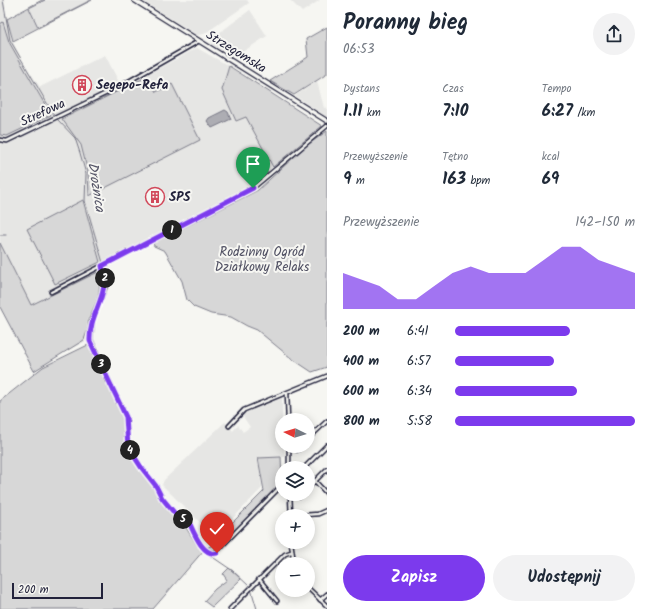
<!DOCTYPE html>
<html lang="pl">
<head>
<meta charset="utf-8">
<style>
	body { margin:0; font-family:Kalam,sans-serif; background:#f2f2f3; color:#1f2937; height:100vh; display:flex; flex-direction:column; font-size:15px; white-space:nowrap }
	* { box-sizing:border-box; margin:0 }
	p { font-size:13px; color:#747a83 }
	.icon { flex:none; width:22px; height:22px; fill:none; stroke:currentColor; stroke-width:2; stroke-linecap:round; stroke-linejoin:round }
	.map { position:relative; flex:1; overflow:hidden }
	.sheet { display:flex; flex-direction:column; background:#fff; width:324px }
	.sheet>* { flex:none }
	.needle { width:26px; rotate:275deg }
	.buttons { position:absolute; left:275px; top:413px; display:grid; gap:8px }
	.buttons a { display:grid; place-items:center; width:40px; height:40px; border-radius:50%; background:#fff; box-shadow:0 2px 10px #0003; font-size:20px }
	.scale { position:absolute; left:12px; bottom:10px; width:91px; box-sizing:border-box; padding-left:4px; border:2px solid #22223b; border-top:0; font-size:11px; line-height:14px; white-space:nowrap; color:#22223b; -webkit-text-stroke:3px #f6f6f2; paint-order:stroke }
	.pin { position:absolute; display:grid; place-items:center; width:34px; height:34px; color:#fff; margin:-41px -17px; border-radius:50% 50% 50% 0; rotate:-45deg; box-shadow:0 0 4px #0007 }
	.pin .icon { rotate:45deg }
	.km { position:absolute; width:20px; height:20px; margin:-10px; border-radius:50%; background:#222; color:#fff; font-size:11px; line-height:20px; text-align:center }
	.round { display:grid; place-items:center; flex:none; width:42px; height:42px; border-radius:21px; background:#f2f2f3 }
	.summary { display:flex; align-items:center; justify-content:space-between; height:68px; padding:0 16px }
	h1 { font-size:22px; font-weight:700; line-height:30px }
	.stats { display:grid; grid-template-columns:repeat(3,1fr); gap:6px; height:68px; padding:4px 16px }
	.stats div { display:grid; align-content:center }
	.stats b { font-size:17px; font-weight:700 }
	.stats small { font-size:11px; font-weight:400 }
	.stats p { font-size:11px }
	.chart { height:112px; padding:8px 16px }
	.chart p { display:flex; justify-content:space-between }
	.chart svg { width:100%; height:72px; margin-top:4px; fill:#7c3aed; opacity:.7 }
	.primary-button { display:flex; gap:8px; margin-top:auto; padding:8px 16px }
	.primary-button a { flex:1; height:46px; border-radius:24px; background:#7c3aed; color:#fff; font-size:16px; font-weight:700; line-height:46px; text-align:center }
	.primary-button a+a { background:#f2f2f3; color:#1f2937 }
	ul { padding:0 16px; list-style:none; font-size:13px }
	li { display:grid; grid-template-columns:64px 48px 1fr; align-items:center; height:30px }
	li i { height:10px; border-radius:5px; background:#7c3aed }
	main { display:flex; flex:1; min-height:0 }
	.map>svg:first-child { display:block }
	.built { fill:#e6e6e4 }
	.green { fill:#d7d7d7; stroke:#7c7c89 }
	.water { fill:#adadb3; stroke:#757583 }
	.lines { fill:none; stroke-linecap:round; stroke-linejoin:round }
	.stream { stroke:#757583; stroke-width:1 }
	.street-casing { stroke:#22223b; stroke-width:5.5 }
	.secondary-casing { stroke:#22223b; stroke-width:6 }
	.street { stroke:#f6f6f2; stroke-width:2.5 }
	.secondary { stroke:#f6f6f2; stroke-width:3.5 }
	.route-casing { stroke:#fff; stroke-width:8 }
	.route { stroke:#7c3aed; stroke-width:5 }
	.labels { text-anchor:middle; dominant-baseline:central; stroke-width:4; stroke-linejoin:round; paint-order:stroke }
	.street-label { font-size:13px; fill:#22223b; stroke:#f6f6f2 }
	.poi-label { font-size:13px; font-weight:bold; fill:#22223b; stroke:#f6f6f2; text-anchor:start }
	.park-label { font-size:13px; fill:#4f4f62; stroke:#f6f6f2 }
	.water-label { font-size:14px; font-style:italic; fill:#535365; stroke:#f6f6f2 }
</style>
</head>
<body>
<main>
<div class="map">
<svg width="327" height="609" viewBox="0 0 327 609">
	<rect width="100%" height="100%" fill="#f6f6f2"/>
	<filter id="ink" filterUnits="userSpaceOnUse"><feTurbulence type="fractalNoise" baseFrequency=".025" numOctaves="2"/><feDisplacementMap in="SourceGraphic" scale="8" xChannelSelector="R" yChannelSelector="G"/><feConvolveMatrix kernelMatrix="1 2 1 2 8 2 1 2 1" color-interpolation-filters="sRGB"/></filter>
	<g filter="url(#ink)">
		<!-- built -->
		<g class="built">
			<polygon points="0,0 4,0 11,38 21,59 40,87 105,55 122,88 197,48 229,66 222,90 236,121 246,116 273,167 250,186 97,266 102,277 102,291 91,315 86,341 54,357 0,307"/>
			<polygon points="45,0 91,0 38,27 29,8"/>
			<polygon points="141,0 247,0 249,3 204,34 197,35"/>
			<polygon points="290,0 320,0 302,12"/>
			<polygon points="250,10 267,36 233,58 212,44 211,39"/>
			<polygon points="317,81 324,108 327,107 327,117 295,96"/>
			<polygon points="282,398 282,446 284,446 285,457 258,458 262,488 215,537 162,485 164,480 225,422 233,431 238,425 243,432 250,427 242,415 247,412"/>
		</g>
		<!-- green -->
		<g class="green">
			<polygon points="42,0 45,0 29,8 38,27 91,0 92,0 13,41 7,19"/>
			<polygon points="3,22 9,42 51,115 7,136 0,135 0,24"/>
			<polygon points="327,27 327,74 294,95 270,81 308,57 306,39"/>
			<polygon points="229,66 322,126 273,167 246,117 236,121 222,90"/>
			<polygon points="148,76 156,92 172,84 200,140 89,196 88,173 81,145 62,119"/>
			<polygon points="327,131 327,367 312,372 291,358 257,330 247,326 231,317 211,314 194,307 187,300 182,281 165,251 154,246 153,243 258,190 306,146"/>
			<polygon points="83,200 100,262 55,284 27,229"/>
			<path d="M 0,243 L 31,305 L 98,272 C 104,293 91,319 84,340 L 34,371 L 0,307 Z"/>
			<polygon points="90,344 122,410 125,422 126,447 156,488 160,498 183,523 197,545 204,550 153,609 0,609 0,401 43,367"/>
			<polygon points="281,457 282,481 273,494 219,549 214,551 209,550 207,548 216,543 223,532 264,491 258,458"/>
			<polygon points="229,568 241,579 212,607 204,601 215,589 227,580 223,574"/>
		</g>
		<!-- water -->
		<polygon class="water" points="225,110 228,112 231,119 212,128 207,121 209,118"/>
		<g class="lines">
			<!-- stream -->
			<g class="stream">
				<polyline points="3,0 10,40 54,115"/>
				<polyline points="58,120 75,138 80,153 86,174 85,201 103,263"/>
				<polyline points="0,235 6,235"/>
				<polyline points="105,267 110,282 95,318 93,339 128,418 130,447 132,452"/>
				<polyline points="141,464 158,485 166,501"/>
				<polyline points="183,521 193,534"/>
				<polyline points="195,538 203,550 212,557"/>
				<polyline points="214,558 233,571 249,586"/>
				<polyline points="251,589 257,609"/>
			</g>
			<!-- street casing -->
			<g class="street-casing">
				<g id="street">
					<polyline points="0,140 7,141 117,88 199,41"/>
					<path d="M 102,266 L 105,287 L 91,321 L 90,341 L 126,417 L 128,447 L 141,467 L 156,486 L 162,498 L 181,521 L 184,519 L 188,520 C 194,533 200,550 214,554 L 282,485"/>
					<polyline points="51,292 253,188 327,126"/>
					<polyline points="287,393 288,420"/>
					<polyline points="229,426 244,410 327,376"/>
					<polyline points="308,439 327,421"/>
					<polyline points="289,446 289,468"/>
					<polyline points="297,450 301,446"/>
					<polyline points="304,468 327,445"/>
					<polyline points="315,481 327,494"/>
					<polyline points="308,488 327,469"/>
					<polyline points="290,494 291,516"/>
					<polyline points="299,497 301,494"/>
					<polyline points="291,516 318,514 327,510"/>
					<polyline points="291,542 294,564"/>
					<polyline points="259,579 277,601"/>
					<polyline points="308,588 327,606"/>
					<polyline points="320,600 327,594"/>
					<polyline points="230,609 285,554 291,552"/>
				</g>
			</g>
			<!-- secondary casing -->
			<g class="secondary-casing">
				<polyline id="secondary" points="134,0 327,121"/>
			</g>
			<!-- street -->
			<use href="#street" class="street"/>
			<!-- secondary -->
			<use href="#secondary" class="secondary"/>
		</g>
	</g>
	<g class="lines" filter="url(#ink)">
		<!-- route casing -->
		<g class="route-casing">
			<path id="route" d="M 217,553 C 202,557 193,530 188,520 L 184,519 L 181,521 L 162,498 L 156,486 L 141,467 L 128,447 L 126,417 L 90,341 C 89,311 111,296 102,266 L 253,188"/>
		</g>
		<!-- route -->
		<use href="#route" class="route"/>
	</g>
	<!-- icons -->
	<defs>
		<g id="building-ring" transform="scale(1)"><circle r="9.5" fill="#f6f6f2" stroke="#d1495b" stroke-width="1.5"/><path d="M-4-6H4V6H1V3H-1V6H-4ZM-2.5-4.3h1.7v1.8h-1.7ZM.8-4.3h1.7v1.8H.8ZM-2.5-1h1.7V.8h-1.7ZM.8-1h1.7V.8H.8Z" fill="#d1495b"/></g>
	</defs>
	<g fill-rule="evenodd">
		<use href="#building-ring" x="82" y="85"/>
		<use href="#building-ring" x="155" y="197"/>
	</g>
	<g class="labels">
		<!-- street labels -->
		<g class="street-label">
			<text transform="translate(236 52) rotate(32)">Strzegomska</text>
			<text transform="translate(43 113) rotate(-25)">Strefowa</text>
		</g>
		<!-- poi labels -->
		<g class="poi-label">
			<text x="96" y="85">Segepo-Refa</text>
			<text x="169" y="197">SPS</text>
		</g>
		<!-- park labels -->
		<g class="park-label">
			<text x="262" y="252">Rodzinny Ogród<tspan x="262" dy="15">Działkowy Relaks</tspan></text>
		</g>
		<!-- water labels -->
		<g class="water-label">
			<text transform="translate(96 187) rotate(81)">Drożnica</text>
		</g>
	</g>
</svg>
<div class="buttons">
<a><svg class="needle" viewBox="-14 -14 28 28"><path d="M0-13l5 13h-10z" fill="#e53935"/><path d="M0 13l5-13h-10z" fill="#747a83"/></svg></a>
<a><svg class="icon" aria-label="layers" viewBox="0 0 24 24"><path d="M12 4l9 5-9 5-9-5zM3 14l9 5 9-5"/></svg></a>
<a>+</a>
<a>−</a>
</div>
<div class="scale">200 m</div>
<div class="pin" style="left:253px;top:188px;background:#1e9e55"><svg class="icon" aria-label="arrive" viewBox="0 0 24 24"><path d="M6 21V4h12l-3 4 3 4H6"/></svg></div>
<div class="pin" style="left:217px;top:553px;background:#d93025"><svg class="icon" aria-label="check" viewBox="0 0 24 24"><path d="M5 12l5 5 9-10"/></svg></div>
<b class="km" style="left:172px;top:230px">1</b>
<b class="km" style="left:105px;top:278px">2</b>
<b class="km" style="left:101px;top:364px">3</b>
<b class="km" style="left:130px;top:450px">4</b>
<b class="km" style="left:183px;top:519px">5</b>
</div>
<section class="sheet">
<div class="summary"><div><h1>Poranny bieg</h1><p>06:53</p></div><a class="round"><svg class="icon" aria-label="share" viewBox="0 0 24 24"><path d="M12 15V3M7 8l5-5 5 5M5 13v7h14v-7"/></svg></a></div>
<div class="stats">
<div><p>Dystans</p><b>1.11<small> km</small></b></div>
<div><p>Czas</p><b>7:10</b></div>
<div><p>Tempo</p><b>6:27<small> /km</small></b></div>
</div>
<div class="stats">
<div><p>Przewyższenie</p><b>9<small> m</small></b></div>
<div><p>Tętno</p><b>163<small> bpm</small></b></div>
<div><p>kcal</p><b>69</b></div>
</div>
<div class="chart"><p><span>Przewyższenie</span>142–150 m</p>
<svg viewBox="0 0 160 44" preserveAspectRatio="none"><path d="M0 44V22L10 26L20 30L30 38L40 38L50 30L60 22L70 18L80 22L90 22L100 22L110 14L120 6L130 6L140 14L150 18L160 22V44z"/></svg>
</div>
<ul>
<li><b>200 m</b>6:41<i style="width:64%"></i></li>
<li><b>400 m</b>6:57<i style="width:55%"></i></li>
<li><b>600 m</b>6:34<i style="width:68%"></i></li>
<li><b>800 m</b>5:58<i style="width:100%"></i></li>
</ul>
<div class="primary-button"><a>Zapisz</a><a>Udostępnij</a></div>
</section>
</main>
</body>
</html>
